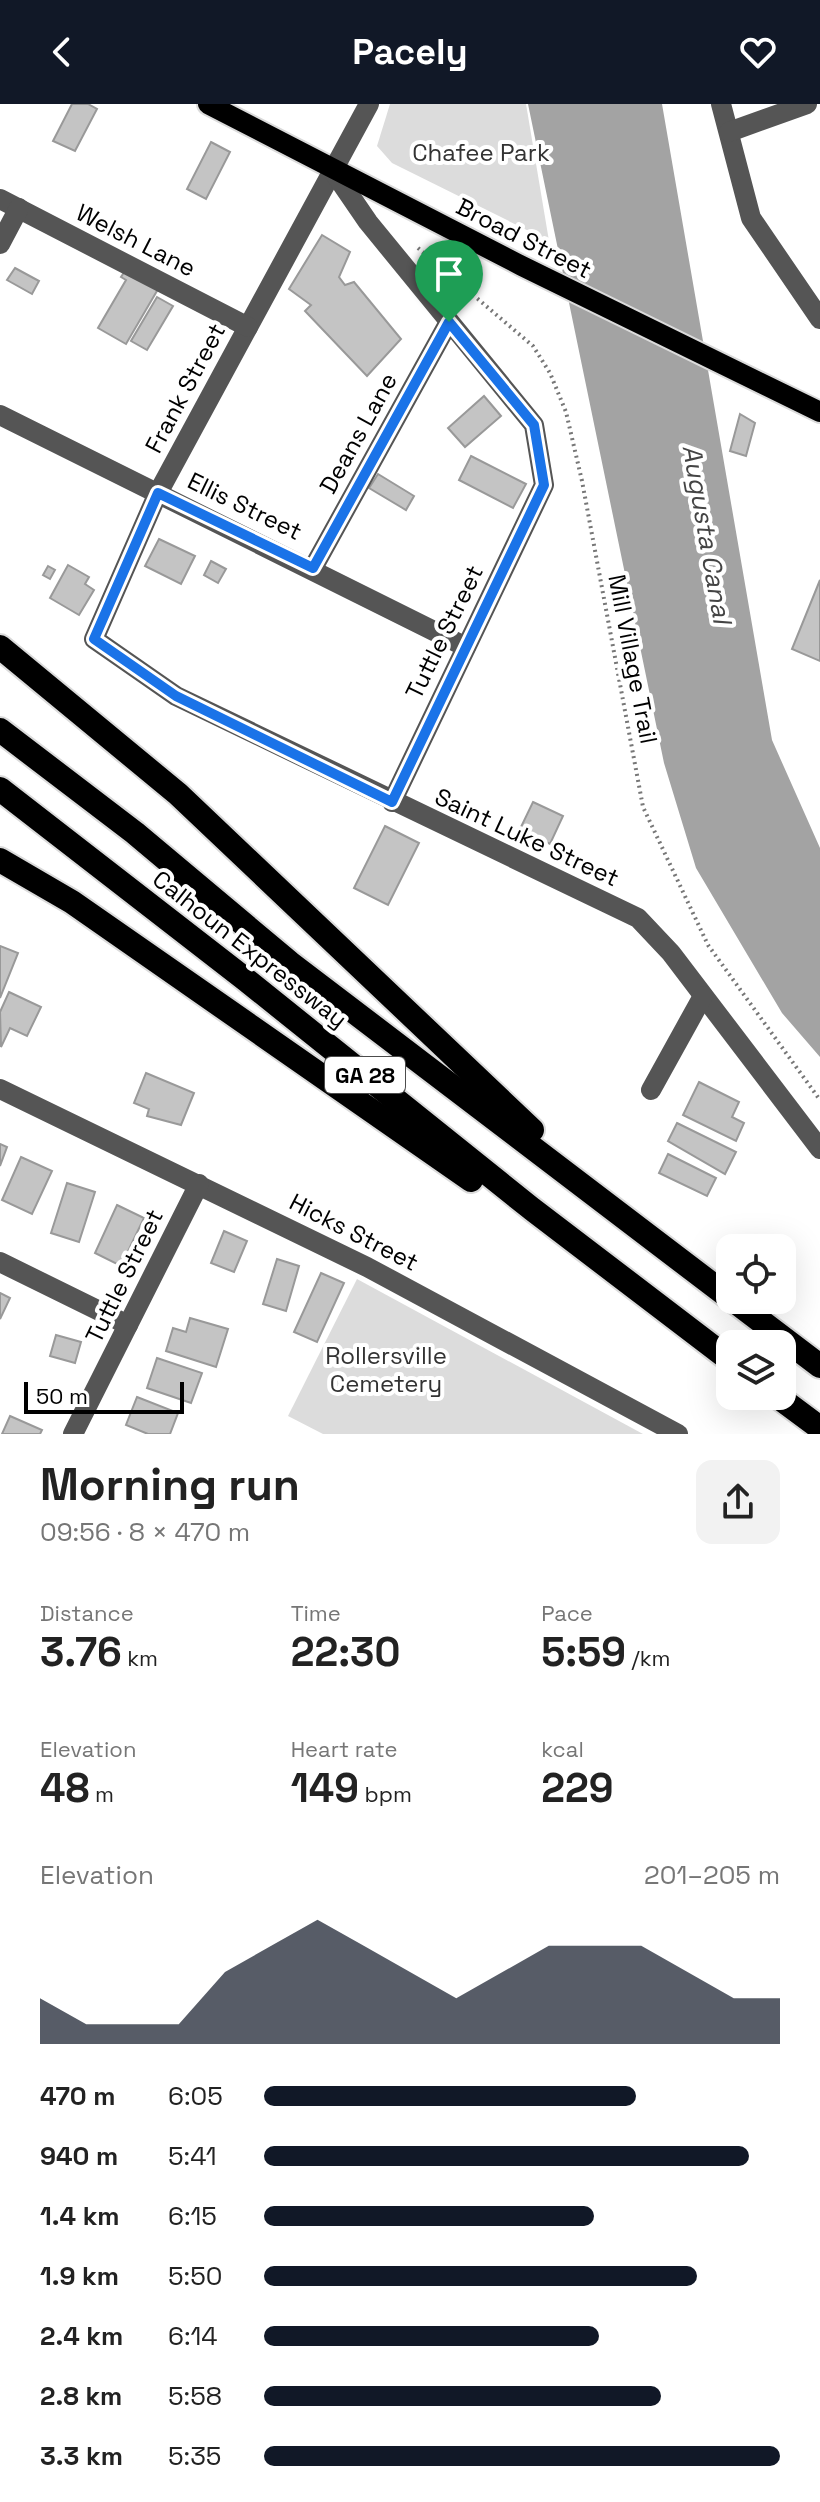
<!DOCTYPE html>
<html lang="en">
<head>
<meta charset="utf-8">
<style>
	body { margin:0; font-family:"Space Grotesk",sans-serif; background:#f2f2f2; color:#222; height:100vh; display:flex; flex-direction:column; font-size:30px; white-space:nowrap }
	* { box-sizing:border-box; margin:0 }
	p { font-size:26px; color:#767676 }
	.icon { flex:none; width:44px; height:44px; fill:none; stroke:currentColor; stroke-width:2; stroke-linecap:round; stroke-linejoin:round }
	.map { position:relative; height:1330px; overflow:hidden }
	.panel { display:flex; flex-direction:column; background:#fff; flex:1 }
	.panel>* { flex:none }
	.tools { position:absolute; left:716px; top:1130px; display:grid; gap:16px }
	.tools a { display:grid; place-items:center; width:80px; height:80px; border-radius:16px; background:#fff; box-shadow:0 8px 32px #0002; font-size:40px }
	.scale { position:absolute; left:24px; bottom:20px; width:160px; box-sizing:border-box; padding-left:8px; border:4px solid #000; border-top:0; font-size:22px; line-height:28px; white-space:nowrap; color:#000; -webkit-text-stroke:6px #fff; paint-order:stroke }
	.pin { position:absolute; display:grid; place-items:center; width:68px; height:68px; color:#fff; margin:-82px -34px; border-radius:50% 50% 50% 0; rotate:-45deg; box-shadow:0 0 8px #0007 }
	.pin .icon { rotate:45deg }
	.round { display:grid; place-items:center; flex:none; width:84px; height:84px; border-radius:16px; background:#f2f2f2 }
	.headline { display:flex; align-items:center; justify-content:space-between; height:136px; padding:0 40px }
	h1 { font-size:44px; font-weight:700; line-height:60px }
	.figures { display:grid; grid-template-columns:repeat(3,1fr); gap:12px; height:136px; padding:8px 40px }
	.figures div { display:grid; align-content:center }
	.figures b { font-size:40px; font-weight:700 }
	.figures small { font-size:22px; font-weight:400 }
	.figures p { font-size:22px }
	.chart { height:224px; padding:16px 40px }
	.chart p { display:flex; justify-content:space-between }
	.chart svg { width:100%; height:144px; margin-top:8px; fill:#111827; opacity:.7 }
	ul { padding:0 40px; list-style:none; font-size:26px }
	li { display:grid; grid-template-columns:128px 96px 1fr; align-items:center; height:60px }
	li i { height:20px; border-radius:10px; background:#111827 }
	header { display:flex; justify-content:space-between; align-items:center; height:104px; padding:0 40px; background:#111827; color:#fff; font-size:36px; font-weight:700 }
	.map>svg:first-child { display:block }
	.green { fill:#dcdcdc }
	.water { fill:#a3a3a3 }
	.building { fill:#c4c4c4; stroke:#999; stroke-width:2 }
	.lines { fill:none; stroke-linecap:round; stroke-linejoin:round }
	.major-casing { stroke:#dbdbdb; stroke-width:24 }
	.highway-casing { stroke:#dbdbdb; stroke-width:28 }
	.path { stroke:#777; stroke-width:4; stroke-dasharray:2 4; stroke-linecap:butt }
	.minor { stroke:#555; stroke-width:20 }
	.major { stroke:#000; stroke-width:20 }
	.highway { stroke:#000; stroke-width:24 }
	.route-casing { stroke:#fff; stroke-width:16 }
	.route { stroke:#1a73e8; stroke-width:10 }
	.labels { text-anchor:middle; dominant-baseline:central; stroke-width:8; stroke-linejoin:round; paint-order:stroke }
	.shield { fill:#fff; stroke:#4c4c4c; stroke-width:2 }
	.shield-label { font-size:22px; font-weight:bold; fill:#000 }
	.park-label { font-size:24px; fill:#333; stroke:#fff }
	.street-label { font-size:24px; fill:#000; stroke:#fff }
	.water-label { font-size:26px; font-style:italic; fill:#444; stroke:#fff }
</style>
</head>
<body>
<header><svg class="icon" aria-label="back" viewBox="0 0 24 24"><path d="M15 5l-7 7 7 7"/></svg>Pacely<svg class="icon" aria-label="heart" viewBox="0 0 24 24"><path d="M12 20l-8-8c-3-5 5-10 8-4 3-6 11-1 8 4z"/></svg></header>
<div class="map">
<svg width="820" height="1330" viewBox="0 0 820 1330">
	<rect width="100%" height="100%" fill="#fff"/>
	<!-- green -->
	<g class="green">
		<polygon points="390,0 526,0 549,137 392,59 377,42"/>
		<polygon points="357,1175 643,1330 323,1330 288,1312"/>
	</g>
	<!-- water -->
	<polygon class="water" points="528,0 662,0 772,636 820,744 820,953 782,909 696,764 664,659"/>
	<!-- building -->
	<g class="building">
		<polygon points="72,0 88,0 97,5 75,47 53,37"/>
		<polygon points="211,38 230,48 206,95 187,85"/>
		<polygon points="322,131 350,148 339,173 345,181 354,178 401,235 367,272 305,207 311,201 289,185"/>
		<polygon points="129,161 161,180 126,240 98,224 126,176 121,173"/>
		<polygon points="15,164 39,177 32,190 7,176"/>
		<polygon points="157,193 173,202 147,246 131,237"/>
		<polygon points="484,292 501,312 465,343 448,324"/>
		<polygon points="740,310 755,319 746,352 730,347"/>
		<polygon points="471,352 526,380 513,404 459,376"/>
		<polygon points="378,370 414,392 406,406 369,384"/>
		<polygon points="159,435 195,452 181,480 145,462"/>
		<polygon points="211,457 226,465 218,479 204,471"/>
		<polygon points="68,461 89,473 85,480 94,486 79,511 50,494"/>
		<polygon points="48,462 55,466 50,475 43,471"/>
		<polygon points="820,476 820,557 792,545"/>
		<polygon points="533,698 563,712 550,740 520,725"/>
		<polygon points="385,722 419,739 388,801 354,784"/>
		<polygon points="0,842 18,849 0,894"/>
		<polygon points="9,888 41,903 27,932 10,924 1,943 0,908"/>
		<polygon points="146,969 194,989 181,1021 147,1012 149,1005 134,999"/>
		<polygon points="699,978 739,998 732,1013 744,1019 736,1037 683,1011"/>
		<polygon points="677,1019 736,1048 725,1070 668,1037"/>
		<polygon points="0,1040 7,1043 0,1062"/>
		<polygon points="668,1050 716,1074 707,1092 659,1069"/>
		<polygon points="21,1053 52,1067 32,1110 2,1096"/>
		<polygon points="67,1079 95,1088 79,1138 51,1129"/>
		<polygon points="117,1101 144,1114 121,1162 95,1149"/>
		<polygon points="224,1127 247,1137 234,1168 211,1159"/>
		<polygon points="277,1155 299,1162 286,1207 263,1200"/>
		<polygon points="321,1169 344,1179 317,1238 294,1228"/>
		<polygon points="0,1189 10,1194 0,1215"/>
		<polygon points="190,1214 228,1225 216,1263 166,1247 173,1224 186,1228"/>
		<polygon points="56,1231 81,1238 75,1259 50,1252"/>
		<polygon points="157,1254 202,1269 191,1299 147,1284"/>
		<polygon points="137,1293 178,1309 170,1330 148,1330 126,1321"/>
		<polygon points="10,1312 42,1326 40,1330 2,1330"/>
	</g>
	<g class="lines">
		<!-- major casing -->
		<g class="major-casing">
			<polyline id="major" points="208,0 522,162 820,308"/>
		</g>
		<!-- highway casing -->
		<g class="highway-casing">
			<g id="highway">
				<polyline points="0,543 178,690 532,1026"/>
				<polyline points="0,626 135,729 290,859 730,1194"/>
				<polyline points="0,685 245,875 532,1105 730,1256"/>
				<polyline points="0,756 72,798 471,1076"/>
				<polyline points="733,1196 820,1262"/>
				<polyline points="777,1292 820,1324"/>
			</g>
		</g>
		<!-- path -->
		<polyline class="path" points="418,144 533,242 550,269 566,308 582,377 643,703 708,841 820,996"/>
		<!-- minor -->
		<g class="minor">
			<polyline points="369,0 158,389 94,535 176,592 638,814 671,849 820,1045"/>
			<polyline points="721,0 751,114 820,215"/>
			<polyline points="729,28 807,0"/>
			<polyline points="331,64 368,118 534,321 544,381 392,698"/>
			<polyline points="0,95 248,223"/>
			<polyline points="0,140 19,104"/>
			<polyline points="0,311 466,543"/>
			<polyline points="313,464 449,218"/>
			<polyline points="0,985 367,1163 678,1330"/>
			<polyline points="651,986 703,892"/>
			<polyline points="0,1158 128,1221"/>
			<polyline points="73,1330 199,1080"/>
		</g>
		<!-- major -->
		<use href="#major" class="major"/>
		<!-- highway -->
		<use href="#highway" class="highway"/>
	</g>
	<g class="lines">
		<!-- route casing -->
		<g class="route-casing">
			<polygon id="route" points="449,218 534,321 544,381 392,698 176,592 94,535 158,389 313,464"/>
		</g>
		<!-- route -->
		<use href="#route" class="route"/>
	</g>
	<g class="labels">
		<!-- shield labels -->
		<rect class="shield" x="325" y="953" width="80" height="36" rx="6"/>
		<g class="shield-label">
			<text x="365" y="971">GA 28</text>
		</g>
		<!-- park labels -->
		<g class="park-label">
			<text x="481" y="48">Chafee Park</text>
			<text x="386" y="1251">Rollersville<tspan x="386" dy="28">Cemetery</tspan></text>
		</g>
		<!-- street labels -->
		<g class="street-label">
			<text transform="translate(524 134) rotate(27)">Broad Street</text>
			<text transform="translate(136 136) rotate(27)">Welsh Lane</text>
			<text transform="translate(185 284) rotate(-62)">Frank Street</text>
			<text transform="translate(358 329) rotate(-61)">Deans Lane</text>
			<text transform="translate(245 402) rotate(26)">Ellis Street</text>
			<text transform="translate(444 528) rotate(-64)">Tuttle Street</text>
			<text transform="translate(633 555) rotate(79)">Mill Village Trail</text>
			<text transform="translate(527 733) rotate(25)">Saint Luke Street</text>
			<text transform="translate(250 845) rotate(38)">Calhoun Expressway</text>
			<text transform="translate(354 1128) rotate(27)">Hicks Street</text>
			<text transform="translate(124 1172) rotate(-64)">Tuttle Street</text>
		</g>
		<!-- water labels -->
		<g class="water-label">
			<text transform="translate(707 430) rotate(80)">Augusta Canal</text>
		</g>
	</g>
</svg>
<div class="tools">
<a><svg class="icon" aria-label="locate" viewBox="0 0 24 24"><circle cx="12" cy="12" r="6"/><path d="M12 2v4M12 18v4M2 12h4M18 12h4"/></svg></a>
<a><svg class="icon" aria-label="layers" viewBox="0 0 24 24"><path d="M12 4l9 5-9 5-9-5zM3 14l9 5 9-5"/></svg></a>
</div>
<div class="scale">50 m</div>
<div class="pin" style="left:449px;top:218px;background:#1e9e55"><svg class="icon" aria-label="arrive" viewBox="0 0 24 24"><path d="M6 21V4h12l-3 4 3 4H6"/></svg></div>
</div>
<section class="panel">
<div class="headline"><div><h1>Morning run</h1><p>09:56 · 8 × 470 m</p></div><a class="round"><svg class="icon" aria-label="share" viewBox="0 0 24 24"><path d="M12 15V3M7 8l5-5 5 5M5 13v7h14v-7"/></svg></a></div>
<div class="figures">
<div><p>Distance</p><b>3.76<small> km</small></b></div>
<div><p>Time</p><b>22:30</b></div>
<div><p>Pace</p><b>5:59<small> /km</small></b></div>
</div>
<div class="figures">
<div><p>Elevation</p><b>48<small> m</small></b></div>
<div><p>Heart rate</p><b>149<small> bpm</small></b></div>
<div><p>kcal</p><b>229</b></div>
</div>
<div class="chart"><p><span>Elevation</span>201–205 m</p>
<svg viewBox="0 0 160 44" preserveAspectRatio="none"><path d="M0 44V30L10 38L20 38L30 38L40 22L50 14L60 6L70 14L80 22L90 30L100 22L110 14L120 14L130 14L140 22L150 30L160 30V44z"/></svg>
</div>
<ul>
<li><b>470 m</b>6:05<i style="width:72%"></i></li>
<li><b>940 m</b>5:41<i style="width:94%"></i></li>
<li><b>1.4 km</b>6:15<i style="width:64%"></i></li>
<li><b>1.9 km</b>5:50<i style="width:84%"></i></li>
<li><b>2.4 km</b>6:14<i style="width:65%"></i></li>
<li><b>2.8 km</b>5:58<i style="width:77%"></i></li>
<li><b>3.3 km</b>5:35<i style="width:100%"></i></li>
</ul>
</section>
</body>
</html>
